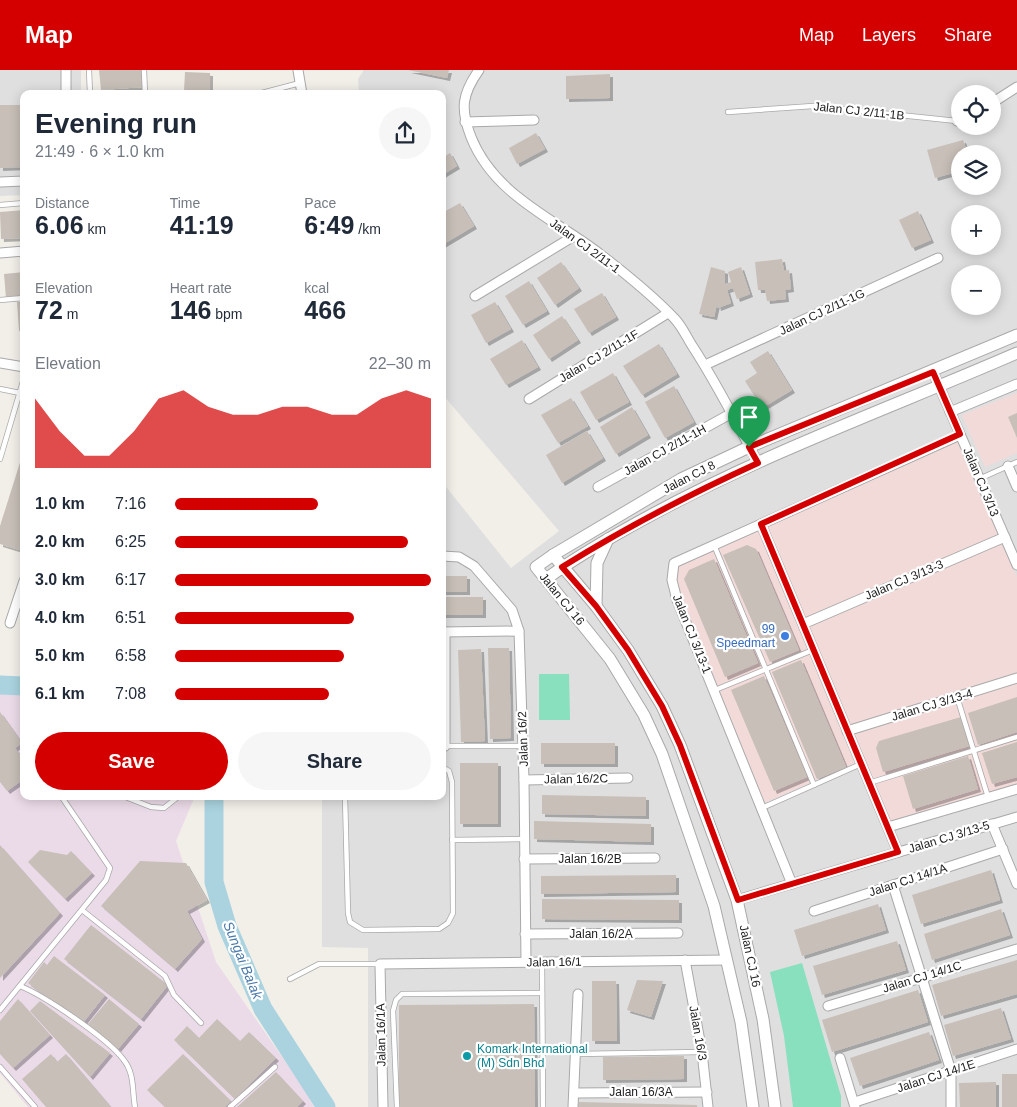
<!DOCTYPE html>
<html lang="en">
<head>
<meta charset="utf-8">
<style>
	body { margin:0; font-family:Arial,sans-serif; background:#f6f6f7; color:#1f2937; height:100vh; display:flex; flex-direction:column; font-size:19px; white-space:nowrap }
	* { box-sizing:border-box; margin:0 }
	p { font-size:16px; color:#747a83 }
	.icon { flex:none; width:28px; height:28px; fill:none; stroke:currentColor; stroke-width:2; stroke-linecap:round; stroke-linejoin:round }
	.map { position:relative; flex:1; overflow:hidden }
	.sheet { position:absolute; left:20px; top:20px; width:426px; height:710px; display:flex; flex-direction:column; background:#fff; border-radius:10px; box-shadow:0 2px 12px #0003 }
	.sheet>* { flex:none }
	.fabs { position:absolute; left:951px; top:15px; display:grid; gap:10px }
	.fabs a { display:grid; place-items:center; width:50px; height:50px; border-radius:50%; background:#fff; box-shadow:0 2px 12px #0003; font-size:25px }
	.pin { position:absolute; display:grid; place-items:center; width:42px; height:42px; color:#fff; margin:-51px -21px; border-radius:50% 50% 50% 0; rotate:-45deg; box-shadow:0 0 5px #0007 }
	.pin .icon { rotate:45deg }
	.round { display:grid; place-items:center; flex:none; width:52px; height:52px; border-radius:26px; background:#f6f6f7 }
	.summary { display:flex; align-items:center; justify-content:space-between; height:85px; padding:0 15px }
	h1 { font-size:28px; font-weight:800; line-height:38px }
	.figures { display:grid; grid-template-columns:repeat(3,1fr); gap:8px; height:85px; padding:5px 15px }
	.figures div { display:grid; align-content:center }
	.figures b { font-size:25px; font-weight:800 }
	.figures small { font-size:14px; font-weight:400 }
	.figures p { font-size:14px }
	.chart { height:140px; padding:10px 15px }
	.chart p { display:flex; justify-content:space-between }
	.chart svg { width:100%; height:90px; margin-top:5px; fill:#d40000; opacity:.7 }
	.button { display:flex; gap:10px; margin-top:auto; padding:10px 15px }
	.button a { flex:1; height:58px; border-radius:30px; background:#d40000; color:#fff; font-size:20px; font-weight:800; line-height:58px; text-align:center }
	.button a+a { background:#f6f6f7; color:#1f2937 }
	ul { padding:0 15px; list-style:none; font-size:16px }
	li { display:grid; grid-template-columns:80px 60px 1fr; align-items:center; height:38px }
	li i { height:12px; border-radius:6px; background:#d40000 }
	header { display:flex; align-items:center; gap:30px; box-sizing:border-box; height:70px; padding:0 25px; background:#d40000; color:#fff }
	header strong { font-size:24px }
	nav { display:flex; gap:28px; margin-inline-start:auto; font-size:18px }
	.map>svg:first-child { display:block }
	.residential { fill:#e0dfdf; fill-rule:evenodd }
	.commercial { fill:#f2dad9 }
	.industrial { fill:#ebdbe8 }
	.pitch { fill:#88e0be }
	.lines { fill:none; stroke-linecap:round; stroke-linejoin:round }
	.river { stroke:#aad3df; stroke-width:19 }
	.building { fill:#c7bfb8; filter:url(#shadow) }
	.service-casing { stroke:#a9a9a9; stroke-width:6 }
	.minor-casing { stroke:#a9a9a9; stroke-width:11 }
	.tertiary-casing { stroke:#a9a9a9; stroke-width:13 }
	.service { stroke:#fff; stroke-width:4.5 }
	.minor { stroke:#fff; stroke-width:9 }
	.tertiary { stroke:#fff; stroke-width:11 }
	.route-casing { stroke:#fff; stroke-width:10 }
	.route { stroke:#d40000; stroke-width:6 }
	.shop-dot { fill:#3f7fe0; stroke:#fff; stroke-width:2 }
	.culture-dot { fill:#0f9aa8; stroke:#fff; stroke-width:2 }
	.labels { text-anchor:middle; dominant-baseline:central; stroke-width:4.5; stroke-linejoin:round; paint-order:stroke }
	.street-label { font-size:12px; fill:#222; stroke:#fff }
	.shop-label { font-size:12px; fill:#366cbe; stroke:#fff; text-anchor:end }
	.culture-label { font-size:12px; fill:#0d838f; stroke:#fff; text-anchor:start }
	.water-label { font-size:14px; font-style:italic; fill:#4a7aab; stroke:#fff }
</style>
</head>
<body>
<header>
<strong>Map</strong>
<nav><a>Map</a><a>Layers</a><a>Share</a></nav>
</header>
<div class="map">
<svg width="1017" height="1037" viewBox="0 0 1017 1037">
	<defs>
		<filter id="shadow"><feDropShadow dx="3" dy="3" stdDeviation="0" flood-color="#0004"/></filter>
	</defs>
	<rect width="100%" height="100%" fill="#f2efe9"/>
	<!-- residential -->
	<g class="residential">
		<polygon points="0,0 81,0 81,24 24,24 24,125 0,126"/>
		<path d="M 364,0 L 1017,0 L 1017,1037 L 368,1037 L 368,878 L 322,877 L 322,726 L 442,726 L 443,413 L 511,498 L 559,461 L 443,325 L 442,24 L 359,24 L 358,9 ZM 960,24 L 992,24 L 992,56 L 960,56 ZM 960,84 L 992,84 L 992,116 L 960,116 ZM 960,144 L 992,144 L 992,176 L 960,176 ZM 960,204 L 992,204 L 992,236 L 960,236 Z"/>
	</g>
	<!-- commercial -->
	<g class="commercial">
		<polygon points="1017,323 1017,383 985,397 962,345"/>
		<polygon points="957,371 1017,507 1017,714 890,752 863,690 764,733 681,528 676,510 678,496"/>
	</g>
	<!-- industrial -->
	<polygon class="industrial" points="24,620 24,726 195,726 176,771 216,892 303,1017 314,1037 28,1037 0,1003 0,622"/>
	<!-- pitch -->
	<g class="pitch">
		<polygon points="539,604 569,604 570,650 539,650"/>
		<polygon points="802,893 841,1026 841,1037 793,1037 784,966 770,902"/>
	</g>
	<g class="lines">
		<!-- river -->
		<g class="river">
			<polyline points="0,615 24,616"/>
			<polyline points="214,726 214,812 227,856 263,939 326,1037"/>
		</g>
	</g>
	<!-- building -->
	<g class="building">
		<polygon points="99,0 142,0 143,17 101,20"/>
		<polygon points="408,0 449,0 447,8"/>
		<polygon points="185,2 210,3 210,22 184,21"/>
		<polygon points="610,4 610,28 566,29 566,6"/>
		<polygon points="0,35 24,35 24,97 0,98"/>
		<polygon points="536,63 545,79 517,94 509,78"/>
		<polygon points="963,70 968,84 960,84 960,101 935,108 927,80"/>
		<polygon points="450,83 457,96 442,105 442,88"/>
		<polygon points="460,133 474,156 442,175 442,143"/>
		<polygon points="24,140 24,168 1,169 0,142"/>
		<polygon points="918,141 931,170 912,178 899,150"/>
		<polygon points="782,189 784,201 789,200 791,219 785,220 786,229 767,231 765,220 758,220 755,192"/>
		<polygon points="561,192 579,218 555,235 537,208"/>
		<polygon points="711,197 725,201 725,214 731,212 728,202 741,197 750,224 737,229 733,218 727,220 731,233 718,238 717,234 714,247 699,244"/>
		<polygon points="24,202 24,227 6,228 4,204"/>
		<polygon points="529,211 547,241 523,255 505,226"/>
		<polygon points="602,223 616,247 589,263 574,239"/>
		<polygon points="17,232 24,232 24,261 19,261"/>
		<polygon points="495,232 511,259 486,273 471,245"/>
		<polygon points="562,246 578,270 549,289 533,265"/>
		<polygon points="522,270 538,297 506,315 490,289"/>
		<polygon points="659,274 677,304 642,325 623,296"/>
		<polygon points="768,281 792,320 762,338 745,311 757,303 750,292"/>
		<polygon points="613,303 629,332 596,350 580,322"/>
		<polygon points="674,316 694,352 665,368 645,332"/>
		<polygon points="571,328 588,356 558,373 541,345"/>
		<polygon points="632,337 648,365 616,384 600,357"/>
		<polygon points="1017,343 1017,368 1008,347"/>
		<polygon points="587,361 603,388 562,413 546,385"/>
		<polygon points="23,383 24,477 23,481 0,474 0,456"/>
		<polygon points="747,475 756,479 799,580 770,592 723,485"/>
		<polygon points="714,489 758,593 725,607 684,509 689,500"/>
		<rect x="442" y="506" width="25" height="16"/>
		<rect x="442" y="527" width="41" height="18"/>
		<polygon points="488,578 509,578 511,668 490,669"/>
		<polygon points="481,579 485,671 461,672 458,580"/>
		<polygon points="801,590 846,697 817,709 772,602"/>
		<polygon points="764,606 807,707 774,721 731,620"/>
		<polygon points="1017,627 1017,662 978,675 968,643"/>
		<polygon points="0,642 22,673 15,678 24,691 24,709 7,721 0,712"/>
		<polygon points="961,647 969,676 883,702 876,678 879,671"/>
		<polygon points="1017,672 1017,707 992,714 982,683"/>
		<rect x="541" y="673" width="74" height="21"/>
		<polygon points="968,686 978,719 913,739 903,706"/>
		<rect x="460" y="693" width="38" height="61"/>
		<polygon points="542,725 646,727 646,746 542,744"/>
		<polygon points="534,751 651,754 651,772 534,769"/>
		<polygon points="0,775 60,843 0,908"/>
		<polygon points="40,780 67,785 71,781 92,803 65,829 28,792"/>
		<polygon points="140,791 186,793 207,830 187,841 202,869 175,899 101,836"/>
		<polygon points="991,800 1000,830 921,854 912,825"/>
		<polygon points="676,805 676,822 541,824 541,806"/>
		<polygon points="542,829 679,830 679,850 542,849"/>
		<polygon points="878,834 886,860 802,886 794,860"/>
		<polygon points="1001,839 1010,865 932,890 924,864"/>
		<polygon points="91,855 168,915 141,949 64,889"/>
		<polygon points="897,871 906,900 822,925 813,896"/>
		<polygon points="54,886 105,925 82,954 28,913 44,892 47,895"/>
		<polygon points="1017,890 1017,924 941,946 932,915"/>
		<polygon points="637,910 663,911 651,947 627,940"/>
		<polygon points="592,911 616,911 617,971 592,971"/>
		<polygon points="918,920 928,952 832,982 822,950"/>
		<polygon points="18,929 50,965 13,998 0,984 0,951"/>
		<polygon points="109,929 139,954 118,979 88,954"/>
		<polygon points="40,931 110,983 90,1007 30,941"/>
		<polygon points="534,934 535,1037 399,1037 399,935"/>
		<polygon points="1001,938 1011,969 953,986 944,955"/>
		<polygon points="217,949 240,971 249,962 276,988 235,1029 174,970 187,956 199,968"/>
		<polygon points="929,962 939,990 860,1016 850,988"/>
		<polygon points="51,984 57,992 66,984 111,1037 46,1037 22,1009"/>
		<polygon points="183,984 231,1031 225,1037 165,1037 147,1020"/>
		<polygon points="684,986 684,1009 603,1010 603,987"/>
		<polygon points="276,1002 303,1031 297,1037 237,1037"/>
		<rect x="1002" y="1004" width="15" height="33"/>
		<polygon points="996,1012 996,1037 960,1037 959,1013"/>
		<polygon points="579,1032 697,1035 697,1037 578,1037"/>
	</g>
	<g class="lines">
		<!-- service casing -->
		<g class="service-casing">
			<g id="service">
				<polyline points="89,0 90,24"/>
				<polyline points="144,0 145,24"/>
				<polyline points="258,24 300,13"/>
				<polyline points="728,42 813,36 957,51"/>
				<polyline points="0,135 24,133"/>
				<polyline points="0,230 24,228"/>
				<polyline points="0,319 20,323"/>
				<polyline points="0,389 24,308"/>
				<polyline points="979,409 1017,392"/>
				<polyline points="714,475 814,715"/>
				<polyline points="715,620 813,580"/>
				<polyline points="957,627 988,727"/>
				<polyline points="445,676 523,676"/>
				<polyline points="869,713 1017,667"/>
				<polyline points="123,726 151,737 164,738 179,726"/>
				<polyline points="345,726 348,843 350,852 363,860 439,859 448,853 453,843 452,712 449,701 442,697"/>
				<polyline points="762,738 861,694"/>
				<polyline points="452,770 524,769"/>
				<polyline points="82,840 165,906 174,925 201,953"/>
				<polyline points="542,892 543,1037"/>
				<polyline points="290,909 319,894 380,894"/>
				<path d="M 20,916 C 45,926 107,968 123,989 C 135,1003 132,1021 135,1037"/>
				<polyline points="0,940 106,810 110,798 61,726"/>
				<polyline points="576,984 702,982"/>
				<polyline points="0,997 35,1037"/>
				<polyline points="230,1037 275,997"/>
				<polyline points="397,1037 393,941 396,930 402,924 542,923"/>
			</g>
		</g>
		<!-- minor casing -->
		<g class="minor-casing">
			<g id="minor">
				<polyline points="66,0 66,24"/>
				<polyline points="298,0 302,24"/>
				<path d="M 479,0 C 462,24 460,39 471,67 C 494,125 553,148 600,184 C 622,201 655,228 674,248 C 682,256 687,268 693,277 C 717,314 737,353 758,393"/>
				<polyline points="992,33 1017,17"/>
				<polyline points="957,51 960,49"/>
				<polyline points="465,52 534,50"/>
				<polyline points="0,112 24,111"/>
				<polyline points="0,183 24,181"/>
				<polyline points="475,226 574,166"/>
				<polyline points="0,293 24,297"/>
				<polyline points="705,295 938,188"/>
				<polyline points="933,302 1017,495"/>
				<polyline points="529,329 668,243"/>
				<polyline points="950,342 1017,314"/>
				<polyline points="1008,396 1017,417"/>
				<polyline points="598,417 732,343"/>
				<polyline points="761,454 898,782"/>
				<polyline points="442,486 459,487 474,496 512,540 519,561 524,710 526,892"/>
				<polyline points="10,553 24,511"/>
				<polyline points="803,554 1005,467"/>
				<polyline points="442,562 519,561"/>
				<polyline points="847,661 1017,608"/>
				<polyline points="445,676 445,562"/>
				<polyline points="524,710 628,708"/>
				<polyline points="992,754 1017,814"/>
				<polyline points="888,757 1017,719"/>
				<polyline points="524,789 655,788"/>
				<polyline points="792,814 677,530 672,510 674,493 960,365"/>
				<polyline points="893,815 951,1001 951,1037"/>
				<polyline points="737,830 1017,747"/>
				<polyline points="814,841 1003,779"/>
				<polyline points="525,864 678,863"/>
				<polyline points="685,890 702,982 708,1037"/>
				<polyline points="828,936 1017,879"/>
				<polyline points="840,988 855,1037"/>
				<polyline points="574,1023 707,1022"/>
				<polyline points="855,1032 1017,979"/>
				<polyline points="383,1037 380,894 727,890"/>
				<polyline points="573,1037 578,924"/>
			</g>
		</g>
		<!-- tertiary casing -->
		<g class="tertiary-casing">
			<g id="tertiary">
				<polyline points="553,485 596,536 628,580 662,636 680,675 737,830 763,949 775,1037"/>
				<path d="M 546,509 C 580,484 616,464 653,444 C 770,381 895,336 1017,283"/>
				<polyline points="596,536 597,493 608,469"/>
				<polyline points="753,1037 741,952 714,836 662,684 644,645 610,589 536,497 553,485 681,409 749,377 1017,265"/>
			</g>
		</g>
		<!-- service -->
		<use href="#service" class="service"/>
		<!-- minor -->
		<use href="#minor" class="minor"/>
		<!-- tertiary -->
		<use href="#tertiary" class="tertiary"/>
	</g>
	<g class="lines">
		<!-- route casing -->
		<g class="route-casing">
			<path id="route" d="M 933,302 L 960,364 L 761,454 L 898,782 L 738,830 L 680,675 L 662,636 L 628,580 L 596,536 L 562,497 C 625,458 690,424 758,393 L 749,377 Z"/>
		</g>
		<!-- route -->
		<use href="#route" class="route"/>
	</g>
	<!-- markers -->
	<circle class="shop-dot" cx="785" cy="566" r="5"/>
	<circle class="culture-dot" cx="467" cy="986" r="5"/>
	<g class="labels">
		<!-- street labels -->
		<g class="street-label">
			<text transform="translate(859 41) rotate(6)">Jalan CJ 2/11-1B</text>
			<text transform="translate(585 176) rotate(36)">Jalan CJ 2/11-1</text>
			<text transform="translate(822 242) rotate(-25)">Jalan CJ 2/11-1G</text>
			<text transform="translate(599 286) rotate(-31)">Jalan CJ 2/11-1F</text>
			<text transform="translate(665 380) rotate(-29)">Jalan CJ 2/11-1H</text>
			<text transform="translate(689 407) rotate(-27)">Jalan CJ 8</text>
			<text transform="translate(981 412) rotate(67)">Jalan CJ 3/13</text>
			<text transform="translate(904 510) rotate(-23)">Jalan CJ 3/13-3</text>
			<text transform="translate(562 529) rotate(51)">Jalan CJ 16</text>
			<text transform="translate(692 564) rotate(68)">Jalan CJ 3/13-1</text>
			<text transform="translate(932 635) rotate(-17)">Jalan CJ 3/13-4</text>
			<text transform="translate(523 669) rotate(-92)">Jalan 16/2</text>
			<text transform="translate(576 709) rotate(-1)">Jalan 16/2C</text>
			<text transform="translate(949 767) rotate(-17)">Jalan CJ 3/13-5</text>
			<text x="590" y="789">Jalan 16/2B</text>
			<text transform="translate(908 810) rotate(-18)">Jalan CJ 14/1A</text>
			<text x="601" y="864">Jalan 16/2A</text>
			<text transform="translate(750 886) rotate(78)">Jalan CJ 16</text>
			<text transform="translate(554 892) rotate(-1)">Jalan 16/1</text>
			<text transform="translate(922 907) rotate(-17)">Jalan CJ 14/1C</text>
			<text transform="translate(698 963) rotate(80)">Jalan 16/3</text>
			<text transform="translate(381 965) rotate(-91)">Jalan 16/1A</text>
			<text transform="translate(936 1006) rotate(-18)">Jalan CJ 14/1E</text>
			<text x="641" y="1022">Jalan 16/3A</text>
		</g>
		<!-- shop labels -->
		<g class="shop-label">
			<text x="775" y="559">99<tspan x="775" dy="14">Speedmart</tspan></text>
		</g>
		<!-- culture labels -->
		<g class="culture-label">
			<text x="477" y="979">Komark International<tspan x="477" dy="14">(M) Sdn Bhd</tspan></text>
		</g>
		<!-- water labels -->
		<g class="water-label">
			<text transform="translate(243 890) rotate(68)">Sungai Balak</text>
		</g>
	</g>
</svg>
<div class="fabs">
<a><svg class="icon" aria-label="locate" viewBox="0 0 24 24"><circle cx="12" cy="12" r="6"/><path d="M12 2v4M12 18v4M2 12h4M18 12h4"/></svg></a>
<a><svg class="icon" aria-label="layers" viewBox="0 0 24 24"><path d="M12 4l9 5-9 5-9-5zM3 14l9 5 9-5"/></svg></a>
<a>+</a>
<a>−</a>
</div>
<div class="pin" style="left:749px;top:377px;background:#1e9e55"><svg class="icon" aria-label="arrive" viewBox="0 0 24 24"><path d="M6 21V4h12l-3 4 3 4H6"/></svg></div>
<section class="sheet">
<div class="summary"><div><h1>Evening run</h1><p>21:49 · 6 × 1.0 km</p></div><a class="round"><svg class="icon" aria-label="share" viewBox="0 0 24 24"><path d="M12 15V3M7 8l5-5 5 5M5 13v7h14v-7"/></svg></a></div>
<div class="figures">
<div><p>Distance</p><b>6.06<small> km</small></b></div>
<div><p>Time</p><b>41:19</b></div>
<div><p>Pace</p><b>6:49<small> /km</small></b></div>
</div>
<div class="figures">
<div><p>Elevation</p><b>72<small> m</small></b></div>
<div><p>Heart rate</p><b>146<small> bpm</small></b></div>
<div><p>kcal</p><b>466</b></div>
</div>
<div class="chart"><p><span>Elevation</span>22–30 m</p>
<svg viewBox="0 0 160 44" preserveAspectRatio="none"><path d="M0 44V10L10 26L20 38L30 38L40 26L50 10L60 6L70 14L80 18L90 18L100 14L110 14L120 18L130 18L140 10L150 6L160 10V44z"/></svg>
</div>
<ul>
<li><b>1.0 km</b>7:16<i style="width:56%"></i></li>
<li><b>2.0 km</b>6:25<i style="width:91%"></i></li>
<li><b>3.0 km</b>6:17<i style="width:100%"></i></li>
<li><b>4.0 km</b>6:51<i style="width:70%"></i></li>
<li><b>5.0 km</b>6:58<i style="width:66%"></i></li>
<li><b>6.1 km</b>7:08<i style="width:60%"></i></li>
</ul>
<div class="button"><a>Save</a><a>Share</a></div>
</section>
</div>
</body>
</html>
